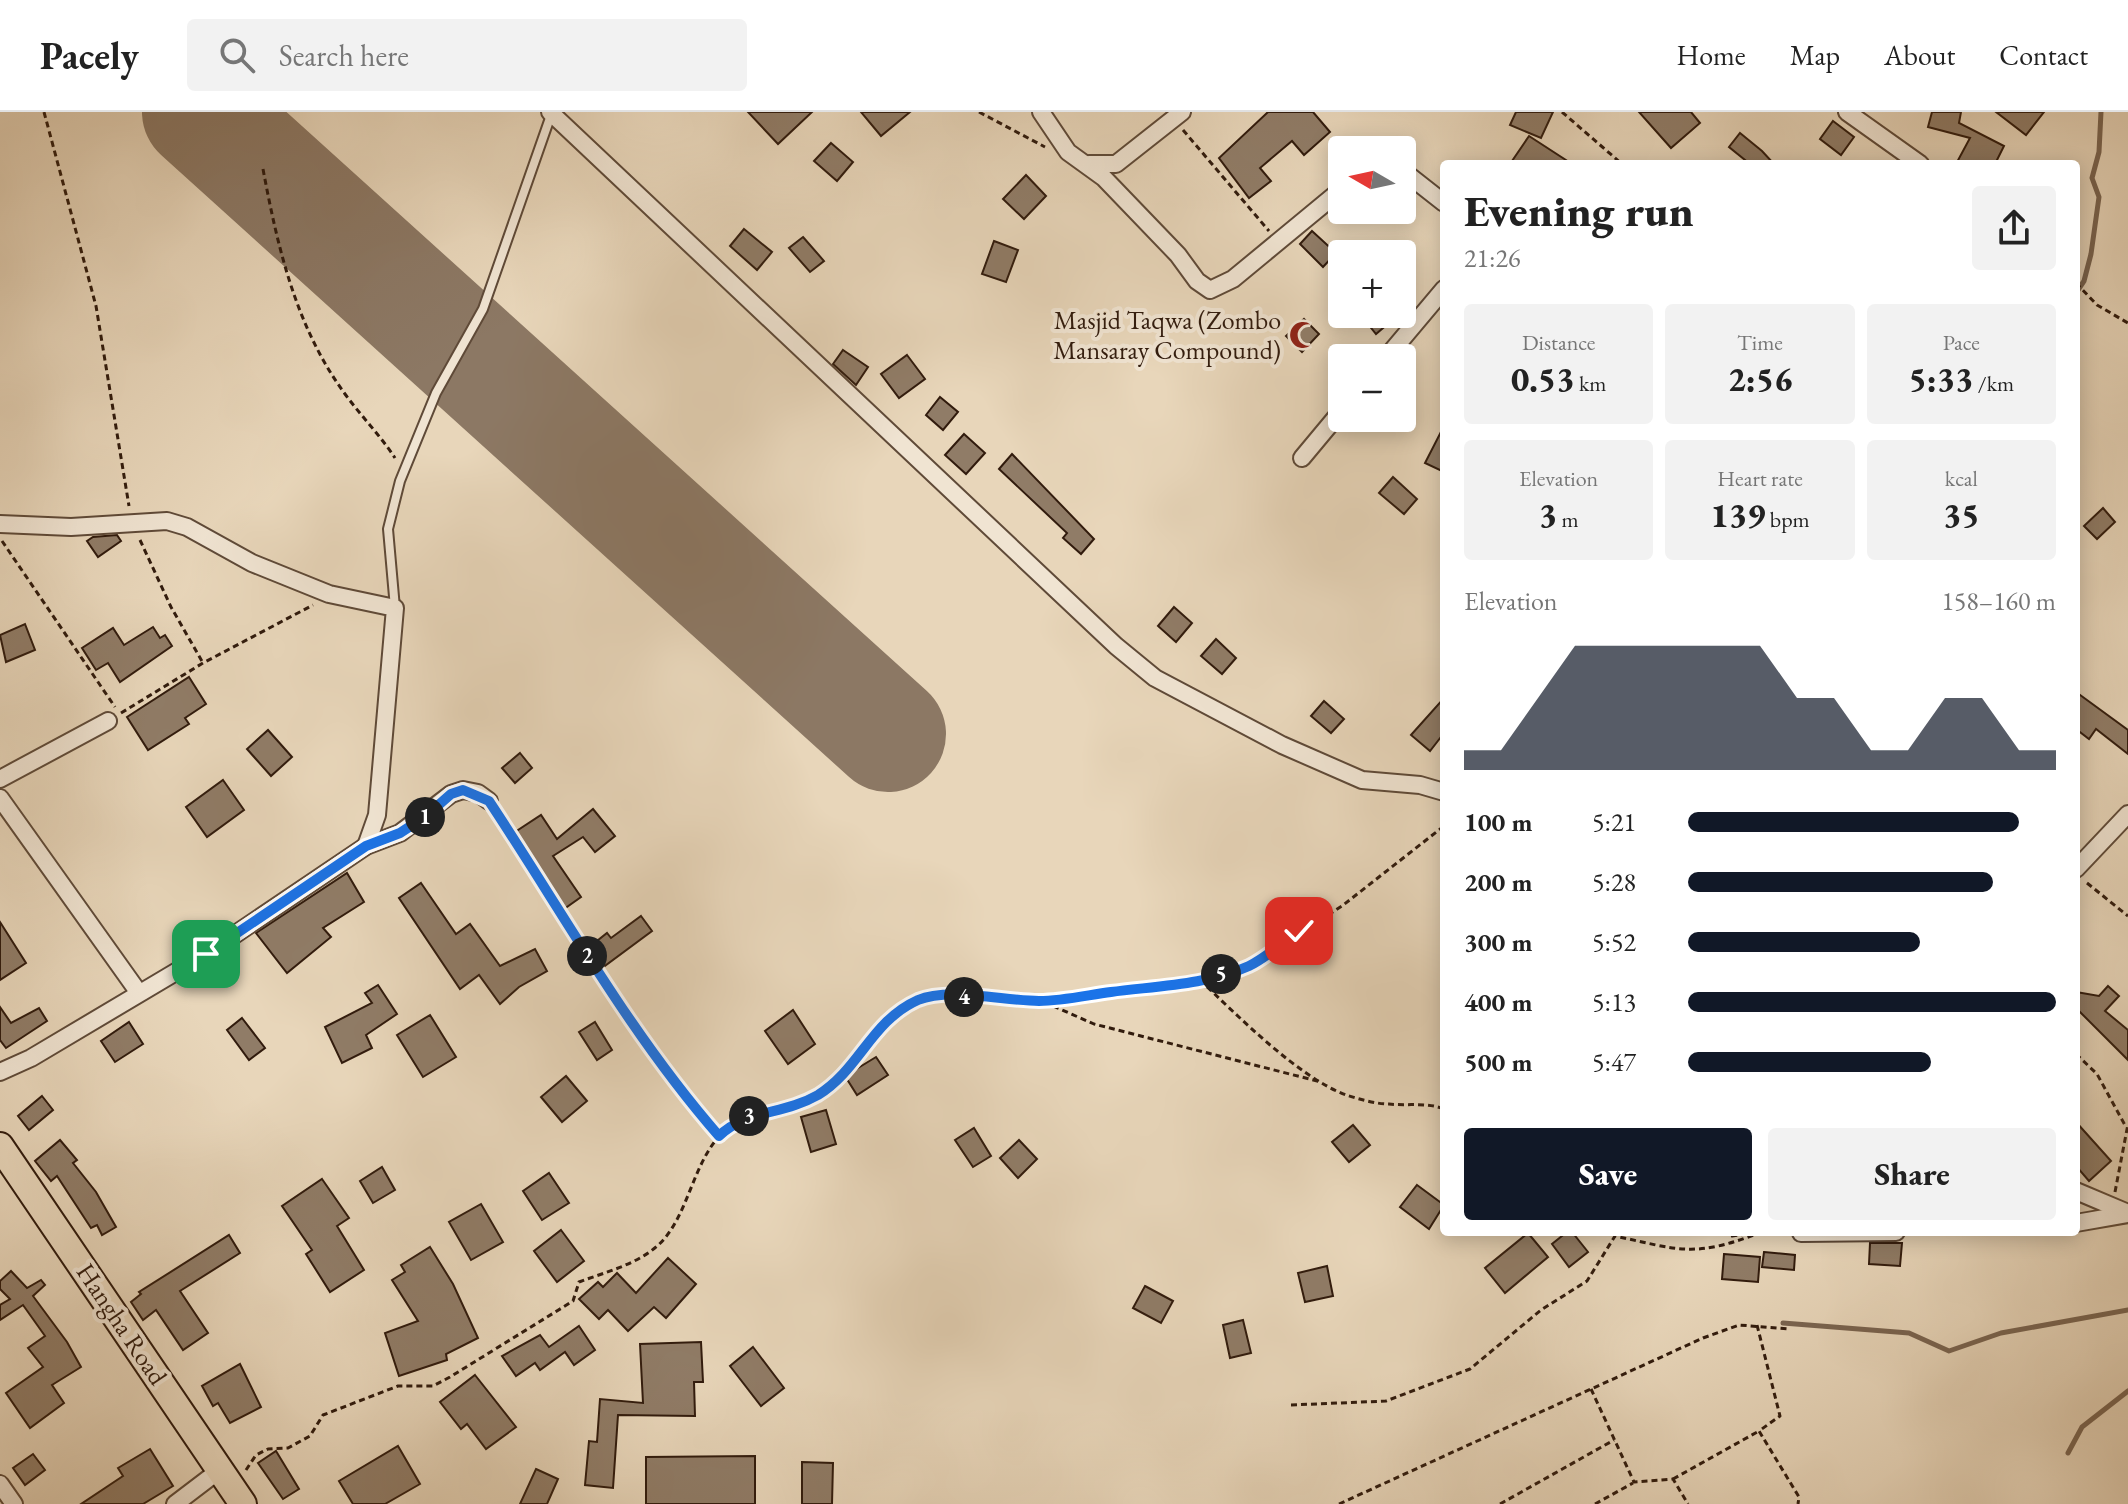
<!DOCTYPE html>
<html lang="en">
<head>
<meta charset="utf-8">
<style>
	body { margin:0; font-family:"EB Garamond",serif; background:#f2f2f2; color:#222; height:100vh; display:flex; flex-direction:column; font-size:30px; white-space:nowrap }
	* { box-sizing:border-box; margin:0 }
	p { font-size:26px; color:#767676 }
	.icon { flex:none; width:44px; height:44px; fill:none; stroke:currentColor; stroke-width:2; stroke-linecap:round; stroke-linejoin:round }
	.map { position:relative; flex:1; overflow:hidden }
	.side { position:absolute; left:1440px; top:48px; width:640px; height:1076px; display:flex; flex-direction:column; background:#fff; border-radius:8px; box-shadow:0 4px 20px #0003 }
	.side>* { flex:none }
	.needle { width:52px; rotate:279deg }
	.fabs { position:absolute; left:1328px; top:24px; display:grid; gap:16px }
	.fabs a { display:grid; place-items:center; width:88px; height:88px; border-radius:8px; background:#fff; box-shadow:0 4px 20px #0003; font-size:40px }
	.pin { position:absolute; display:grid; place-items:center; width:68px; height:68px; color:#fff; margin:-34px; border-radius:16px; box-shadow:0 4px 12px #0006 }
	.km { position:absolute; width:40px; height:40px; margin:-20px; border-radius:50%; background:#222; color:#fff; font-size:22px; line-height:40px; text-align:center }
	.round { display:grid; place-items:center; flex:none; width:84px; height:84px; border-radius:8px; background:#f2f2f2 }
	.head { display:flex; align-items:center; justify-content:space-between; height:136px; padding:0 24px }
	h1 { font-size:44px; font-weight:800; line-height:60px }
	.metrics { display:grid; grid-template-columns:repeat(3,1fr); gap:12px; height:136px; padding:8px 24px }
	.metrics div { display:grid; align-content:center; border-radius:8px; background:#f2f2f2; text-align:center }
	.metrics b { font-size:34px; font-weight:800 }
	.metrics small { font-size:22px; font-weight:400 }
	.metrics p { font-size:22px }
	.chart { height:224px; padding:16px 24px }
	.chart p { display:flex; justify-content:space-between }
	.chart svg { width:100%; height:144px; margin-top:8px; fill:#111827; opacity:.7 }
	.primary-button { display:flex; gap:16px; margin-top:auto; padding:16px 24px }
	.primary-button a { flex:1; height:92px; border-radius:8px; background:#111827; color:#fff; font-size:32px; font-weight:800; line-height:92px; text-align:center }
	.primary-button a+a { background:#f2f2f2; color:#222 }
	ul { padding:0 24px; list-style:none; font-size:26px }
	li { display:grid; grid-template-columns:128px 96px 1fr; align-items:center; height:60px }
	li i { height:20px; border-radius:10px; background:#111827 }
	header { display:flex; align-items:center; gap:48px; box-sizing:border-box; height:112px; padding:0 40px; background:#fff; border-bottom:2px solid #e0e0e0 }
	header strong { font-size:38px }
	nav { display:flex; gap:44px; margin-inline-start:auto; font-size:28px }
	.search { width:560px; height:72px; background:#f2f2f2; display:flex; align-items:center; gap:20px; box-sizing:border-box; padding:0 28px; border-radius:8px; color:#767676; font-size:30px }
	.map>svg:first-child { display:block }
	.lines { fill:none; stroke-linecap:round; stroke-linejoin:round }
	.stream { stroke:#7a6551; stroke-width:5 }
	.runway { stroke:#8c7864; stroke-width:116 }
	.building { fill:#907c67; stroke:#311b0d; stroke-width:2 }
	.service-casing { stroke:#5f4a38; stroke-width:12 }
	.minor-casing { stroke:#5f4a38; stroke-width:20 }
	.trunk-casing { stroke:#311b0d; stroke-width:30 }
	.path { stroke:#311b0d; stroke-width:3; stroke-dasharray:6 4; stroke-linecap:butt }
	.service { stroke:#f0e4d2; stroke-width:8 }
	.minor { stroke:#f0e4d2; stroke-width:16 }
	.trunk { stroke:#e8d6ba; stroke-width:26 }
	.route-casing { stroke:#fff; stroke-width:16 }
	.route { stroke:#1a73e8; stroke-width:10 }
	.labels { text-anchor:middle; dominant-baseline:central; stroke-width:8; stroke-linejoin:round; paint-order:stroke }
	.poi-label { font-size:26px; fill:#311b0d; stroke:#f0e4d2; text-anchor:end }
	.street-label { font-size:26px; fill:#311b0d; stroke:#f0e4d2 }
</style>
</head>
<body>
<header>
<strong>Pacely</strong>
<div class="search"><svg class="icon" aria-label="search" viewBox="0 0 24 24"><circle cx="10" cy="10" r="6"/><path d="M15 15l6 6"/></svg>Search here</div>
<nav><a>Home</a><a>Map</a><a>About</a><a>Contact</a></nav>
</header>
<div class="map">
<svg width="2128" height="1392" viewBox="0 0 2128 1392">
	<rect width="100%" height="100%" fill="#e8d6ba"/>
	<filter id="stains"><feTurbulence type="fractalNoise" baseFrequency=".0025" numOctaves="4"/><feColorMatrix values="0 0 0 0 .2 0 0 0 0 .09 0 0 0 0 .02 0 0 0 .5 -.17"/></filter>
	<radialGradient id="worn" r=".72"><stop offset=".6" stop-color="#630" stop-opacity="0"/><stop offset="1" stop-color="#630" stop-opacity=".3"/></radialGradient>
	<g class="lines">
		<!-- stream -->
		<g class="stream">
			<polyline points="2076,181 2084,169 2091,142 2099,85 2092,66 2099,40 2101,0"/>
			<polyline points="1783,1211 1909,1221 1949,1239 2001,1221 2128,1198"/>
			<polyline points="2068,1341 2082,1315 2128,1279"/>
		</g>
		<!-- runway -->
		<polyline class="runway" points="200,0 888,622"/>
	</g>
	<!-- building -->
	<g class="building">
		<polygon points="748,0 812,0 778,32"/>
		<polygon points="861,0 910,0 881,24"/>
		<polygon points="1268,0 1313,0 1330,20 1304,43 1292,29 1260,56 1271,69 1249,86 1219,46"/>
		<polygon points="1516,0 1553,0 1541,26 1510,13"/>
		<polygon points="1639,0 1691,0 1700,11 1671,36"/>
		<polygon points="1932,0 1961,0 1959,11 2004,34 1995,52 1956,52 1970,26 1928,15"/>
		<polygon points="1996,0 2044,0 2026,23"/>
		<polygon points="1833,9 1854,25 1841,43 1820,27"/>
		<polygon points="1740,21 1762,39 1774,52 1750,52 1729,35"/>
		<polygon points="1529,24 1572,52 1510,52"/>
		<polygon points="831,31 853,50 837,69 814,49"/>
		<polygon points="1026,63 1046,84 1024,107 1003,87"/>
		<polygon points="744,117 772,140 757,158 730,134"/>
		<polygon points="1312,119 1336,141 1323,155 1300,132"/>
		<polygon points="803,125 824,149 810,160 789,136"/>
		<polygon points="994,129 1018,138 1006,170 982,162"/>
		<polygon points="1360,202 1384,202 1390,210 1376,222"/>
		<polygon points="1304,207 1319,222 1302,240 1286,224"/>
		<polygon points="843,238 868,255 856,273 833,252"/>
		<polygon points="907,243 925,267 899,286 881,262"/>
		<polygon points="940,285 958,300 943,318 926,303"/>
		<polygon points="1444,314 1444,360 1425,351"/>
		<polygon points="964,322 985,341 966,362 945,343"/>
		<polygon points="1012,342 1094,427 1081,442 1063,426 1067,421 999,357"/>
		<polygon points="1393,365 1417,387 1404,402 1379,381"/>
		<polygon points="2103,396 2115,410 2097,427 2084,414"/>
		<polygon points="117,423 121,429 98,445 87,429 93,425"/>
		<polygon points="1174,495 1192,511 1176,530 1158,514"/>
		<polygon points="25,512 35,538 6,550 0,523"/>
		<polygon points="153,515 160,526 165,523 172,534 120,570 108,551 96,558 82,536 113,516 124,533"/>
		<polygon points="1216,527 1236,546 1222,562 1201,544"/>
		<polygon points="189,565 206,592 185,606 189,612 148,638 127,605"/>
		<polygon points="2076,580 2128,618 2128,642 2096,617 2089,627 2076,617"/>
		<polygon points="1444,586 1444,621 1430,639 1411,623"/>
		<polygon points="1324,589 1344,607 1331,621 1311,604"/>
		<polygon points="268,618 292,645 271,664 247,637"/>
		<polygon points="520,641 532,656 515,671 502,656"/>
		<polygon points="223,668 244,698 207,725 186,695"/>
		<polygon points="593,697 615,724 595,740 583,725 553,744 581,785 564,797 515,720 541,703 557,727"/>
		<polygon points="347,761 364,790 323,816 331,825 287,861 256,821"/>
		<polygon points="421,771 456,822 470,812 500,854 535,837 547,859 519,875 500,892 479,863 460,877 399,786"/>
		<polygon points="641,804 652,819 602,856 587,837 607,821 611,826"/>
		<polygon points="0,810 26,851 0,868"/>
		<polygon points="378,873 397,902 366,923 372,936 342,951 325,915 372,891 365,881"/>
		<polygon points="2108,874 2119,884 2105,899 2128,918 2128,948 2076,896 2076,880 2099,884"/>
		<polygon points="0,895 11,911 39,896 47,909 6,936 0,928"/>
		<polygon points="793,898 815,932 788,952 765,919"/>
		<polygon points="430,903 456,945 423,965 397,923"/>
		<polygon points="242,906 265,936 249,948 227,918"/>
		<polygon points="129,910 143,932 115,950 101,929"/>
		<polygon points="595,910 612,938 597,948 579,920"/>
		<polygon points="876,945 888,963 857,983 845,964"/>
		<polygon points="566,964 587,989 562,1010 541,985"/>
		<polygon points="42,984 53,998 29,1018 18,1004"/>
		<polygon points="826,998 836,1032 811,1040 801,1005"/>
		<polygon points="2076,1010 2111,1049 2089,1069 2076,1054"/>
		<polygon points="1353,1013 1370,1033 1349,1050 1332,1030"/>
		<polygon points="974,1016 991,1044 973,1055 955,1028"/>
		<polygon points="60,1028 77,1048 73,1051 96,1080 116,1115 102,1123 97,1113 91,1116 57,1064 51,1069 35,1049"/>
		<polygon points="1019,1028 1037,1047 1018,1066 1000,1046"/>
		<polygon points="382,1055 395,1078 373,1091 360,1069"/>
		<polygon points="549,1061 569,1091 542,1108 523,1079"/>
		<polygon points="322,1067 349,1106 337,1114 364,1158 330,1180 306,1142 312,1138 282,1094"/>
		<polygon points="1417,1073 1444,1093 1429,1117 1400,1095"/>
		<polygon points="481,1092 503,1130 471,1148 449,1110"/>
		<polygon points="561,1118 584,1149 557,1170 534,1139"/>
		<polygon points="1567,1120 1572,1120 1588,1140 1569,1155 1552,1132"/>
		<polygon points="1528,1121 1548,1145 1505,1181 1485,1156"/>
		<polygon points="229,1123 240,1141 180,1179 208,1221 183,1238 156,1198 143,1208 131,1190 141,1182 139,1180"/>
		<polygon points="1870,1131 1902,1131 1900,1154 1869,1152"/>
		<polygon points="430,1135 453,1172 478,1226 446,1242 447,1248 399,1264 385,1221 418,1209 392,1168 405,1160 401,1153"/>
		<polygon points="1764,1140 1795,1143 1794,1158 1762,1155"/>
		<polygon points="1724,1142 1760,1145 1758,1170 1722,1167"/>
		<polygon points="668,1146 696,1172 666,1206 654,1195 628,1219 608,1198 599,1207 579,1187 598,1170 603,1175 617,1161 636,1181"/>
		<polygon points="1327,1154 1333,1184 1305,1190 1298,1161"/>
		<polygon points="11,1159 27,1176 41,1168 45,1173 33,1184 67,1230 81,1255 52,1273 64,1291 30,1316 6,1281 43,1255 28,1236 45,1224 23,1193 0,1208 0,1193 10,1187 0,1177 0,1169"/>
		<polygon points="1145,1174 1173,1189 1161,1211 1133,1196"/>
		<polygon points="1243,1208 1251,1241 1230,1246 1223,1213"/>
		<polygon points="579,1214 595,1238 574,1253 565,1240 540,1258 535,1251 516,1264 502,1244 540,1223 549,1235"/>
		<polygon points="701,1230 703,1270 694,1270 695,1304 618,1303 613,1376 585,1373 589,1329 597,1330 600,1287 643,1291 640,1232"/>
		<polygon points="753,1235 784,1276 761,1294 730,1254"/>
		<polygon points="240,1252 261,1295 230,1311 218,1291 213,1294 202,1274"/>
		<polygon points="475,1263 516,1315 486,1337 467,1312 461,1317 440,1290"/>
		<polygon points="398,1334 420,1372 385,1392 353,1392 339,1369"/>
		<polygon points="150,1337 173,1374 143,1392 81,1392 123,1364 118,1356"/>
		<polygon points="276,1339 299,1377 283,1387 258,1351"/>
		<polygon points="33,1342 45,1358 25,1373 13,1356"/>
		<polygon points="755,1344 755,1392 646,1392 646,1345"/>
		<polygon points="802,1350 833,1351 832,1392 802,1392"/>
		<polygon points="536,1357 558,1367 547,1392 520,1392"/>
	</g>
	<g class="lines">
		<!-- service casing -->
		<g class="service-casing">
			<polyline id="service" points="395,496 388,417 400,369 436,281 483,197 551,3"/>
		</g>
		<!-- minor casing -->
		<g class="minor-casing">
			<g id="minor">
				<polyline points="550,0 1116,534 1155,566 1282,633 1362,668 1420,673 1444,680"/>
				<polyline points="1041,0 1068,40 1104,66 1178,143 1197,169 1210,178 1233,167 1342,77"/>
				<polyline points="1847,0 1920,52"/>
				<polyline points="1089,52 1116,52 1182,0"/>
				<polyline points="1402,58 1444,91"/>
				<polyline points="1386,246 1444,177"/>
				<polyline points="1302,346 1342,298"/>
				<polyline points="0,412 71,415 167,409 187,415 252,451 329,482 395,496 377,703 366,734"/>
				<polyline points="0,667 108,609"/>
				<polyline points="0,686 139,881"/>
				<polyline points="2076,757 2128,702"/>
				<polyline points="0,960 31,946 206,842 366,734 400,721 451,682 463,678 478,681 489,689"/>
				<polyline points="2076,1079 2128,1101"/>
				<polyline points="2076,1111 2128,1102"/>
				<polyline points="1801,1121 1896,1120"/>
				<polyline points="0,1372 14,1392"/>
				<polyline points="175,1392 221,1357"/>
			</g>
		</g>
		<!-- trunk casing -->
		<g class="trunk-casing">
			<polyline id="trunk" points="0,1034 243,1392"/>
		</g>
		<!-- path -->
		<g class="path">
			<polyline points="44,0 96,194 129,394"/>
			<polyline points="979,0 1045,35"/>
			<polyline points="1562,0 1622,52"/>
			<polyline points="1183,18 1269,119"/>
			<path d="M 263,57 C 278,137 296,215 345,282 C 361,304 380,323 395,346"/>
			<polyline points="2076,171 2097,193 2128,211"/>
			<polyline points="140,428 171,495 203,551"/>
			<polyline points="2,429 115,595"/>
			<polyline points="121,601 203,551 313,493"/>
			<path d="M 497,701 C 570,810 633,924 719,1024"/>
			<polyline points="2087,771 2128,804"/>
			<path d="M 1200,868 C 1238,904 1298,965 1346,983 C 1359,987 1375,992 1389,992 C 1407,994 1427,990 1444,997"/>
			<polyline points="1044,890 1094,912 1321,970"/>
			<polyline points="2076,942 2097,962 2126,1015"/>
			<polyline points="2115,1080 2128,1012"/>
			<polyline points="1722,1120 1732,1124 1753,1121"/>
			<polyline points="1761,1121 1785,1121"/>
			<polyline points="1757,1213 1780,1304 1759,1319 1799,1385 1798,1392"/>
			<polyline points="1591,1277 1634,1370 1673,1367 1688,1392"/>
			<path d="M 1291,1293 L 1386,1289 L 1470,1257 L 1541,1198 L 1587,1169 L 1615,1124 C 1680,1138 1694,1146 1759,1121"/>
			<path d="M 246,1358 L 256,1343 L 268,1337 L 288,1336 L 310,1324 L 323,1303 L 398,1274 L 433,1274 L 450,1265 L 573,1189 L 579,1170 C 608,1159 644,1151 665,1126 C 690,1095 694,1049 723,1020 C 747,995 793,1004 827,976 C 866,944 881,893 935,885 L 1041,889 L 1200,868 L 1250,854 L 1342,794 L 1444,714"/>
			<polyline points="1673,1367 1759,1319"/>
			<polyline points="1339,1392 1703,1226 1739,1213 1789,1217"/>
			<polyline points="1500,1392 1614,1328"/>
			<polyline points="1595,1392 1633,1371"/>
		</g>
		<!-- service -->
		<use href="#service" class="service"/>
		<!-- minor -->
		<use href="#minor" class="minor"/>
		<!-- trunk -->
		<use href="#trunk" class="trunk"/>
	</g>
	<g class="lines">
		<!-- route casing -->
		<g class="route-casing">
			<path id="route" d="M 206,842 L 366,734 L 400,721 L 426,704 L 451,682 L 463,678 L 489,689 C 564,802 629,921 719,1024 C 745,998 783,1003 818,983 C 860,957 871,909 918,888 C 949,875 1005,889 1039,889 C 1063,889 1088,883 1111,880 C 1156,874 1207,873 1249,854 C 1266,846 1283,830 1299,819"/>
		</g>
		<!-- route -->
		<use href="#route" class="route"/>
	</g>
	<!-- icons -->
	<defs>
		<g id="mosque-bare" transform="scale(2.16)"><path d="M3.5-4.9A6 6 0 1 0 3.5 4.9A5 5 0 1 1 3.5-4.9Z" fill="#8f2418" stroke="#f0e4d2" stroke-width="2.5" paint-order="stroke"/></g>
	</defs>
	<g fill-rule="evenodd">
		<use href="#mosque-bare" x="1303" y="223"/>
	</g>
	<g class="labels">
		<!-- poi labels -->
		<g class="poi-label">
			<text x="1281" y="208">Masjid Taqwa (Zombo<tspan x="1281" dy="30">Mansaray Compound)</tspan></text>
		</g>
		<!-- street labels -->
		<g class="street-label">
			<text transform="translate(122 1212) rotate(56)">Hangha Road</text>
		</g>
	</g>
	<rect width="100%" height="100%" filter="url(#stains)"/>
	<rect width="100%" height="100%" fill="url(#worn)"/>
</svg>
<div class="fabs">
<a><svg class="needle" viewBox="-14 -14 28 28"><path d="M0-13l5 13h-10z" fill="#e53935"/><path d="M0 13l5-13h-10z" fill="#767676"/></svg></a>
<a>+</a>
<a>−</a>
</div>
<div class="pin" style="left:206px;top:842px;background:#1e9e55"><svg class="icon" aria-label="arrive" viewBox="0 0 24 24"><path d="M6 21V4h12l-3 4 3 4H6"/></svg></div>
<div class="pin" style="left:1299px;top:819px;background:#d93025"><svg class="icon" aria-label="check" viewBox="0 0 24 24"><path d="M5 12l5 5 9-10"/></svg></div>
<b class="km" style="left:425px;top:705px">1</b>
<b class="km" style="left:587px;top:844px">2</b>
<b class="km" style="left:749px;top:1004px">3</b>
<b class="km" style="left:964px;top:885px">4</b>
<b class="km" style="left:1221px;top:862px">5</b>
<section class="side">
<div class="head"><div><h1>Evening run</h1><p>21:26</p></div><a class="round"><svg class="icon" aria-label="share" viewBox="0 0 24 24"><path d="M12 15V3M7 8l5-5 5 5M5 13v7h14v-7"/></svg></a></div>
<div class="metrics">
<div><p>Distance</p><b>0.53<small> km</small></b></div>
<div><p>Time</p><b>2:56</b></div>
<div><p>Pace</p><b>5:33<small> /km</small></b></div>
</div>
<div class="metrics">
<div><p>Elevation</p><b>3<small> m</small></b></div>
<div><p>Heart rate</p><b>139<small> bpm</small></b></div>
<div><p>kcal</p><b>35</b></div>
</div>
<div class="chart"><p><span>Elevation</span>158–160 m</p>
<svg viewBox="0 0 160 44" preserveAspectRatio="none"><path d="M0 44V38L10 38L20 22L30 6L40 6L50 6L60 6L70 6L80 6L90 22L100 22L110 38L120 38L130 22L140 22L150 38L160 38V44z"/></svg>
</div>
<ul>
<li><b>100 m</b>5:21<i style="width:90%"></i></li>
<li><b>200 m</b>5:28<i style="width:83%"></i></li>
<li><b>300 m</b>5:52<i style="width:63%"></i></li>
<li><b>400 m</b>5:13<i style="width:100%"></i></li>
<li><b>500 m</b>5:47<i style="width:66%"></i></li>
</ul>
<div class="primary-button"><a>Save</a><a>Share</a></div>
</section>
</div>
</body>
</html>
